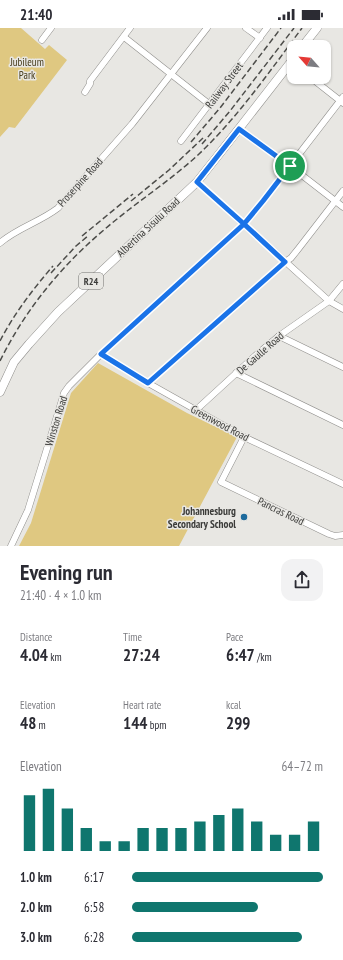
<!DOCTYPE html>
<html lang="en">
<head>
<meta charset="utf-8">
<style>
	body { margin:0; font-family:"PT Sans Narrow",sans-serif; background:#f2f2f3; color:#2b2b33; height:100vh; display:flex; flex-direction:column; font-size:15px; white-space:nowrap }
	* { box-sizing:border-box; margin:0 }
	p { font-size:13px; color:#7c7c81 }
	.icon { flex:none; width:22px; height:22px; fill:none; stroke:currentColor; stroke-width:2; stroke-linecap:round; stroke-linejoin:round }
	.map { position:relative; height:518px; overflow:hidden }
	.panel { display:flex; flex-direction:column; background:#fff; flex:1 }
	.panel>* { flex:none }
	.needle { width:26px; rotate:297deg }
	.controls { position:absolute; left:287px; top:12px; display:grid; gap:8px }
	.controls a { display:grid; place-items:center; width:44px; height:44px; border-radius:8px; background:#fff; box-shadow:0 1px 3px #0004; font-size:20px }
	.pin { position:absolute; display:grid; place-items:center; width:34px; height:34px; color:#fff; margin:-17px; border:2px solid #fff; border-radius:50%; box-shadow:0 1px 4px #0007 }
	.round { display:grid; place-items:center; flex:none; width:42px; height:42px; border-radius:12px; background:#f2f2f3 }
	.head { display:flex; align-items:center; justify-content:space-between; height:68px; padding:0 20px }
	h1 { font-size:22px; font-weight:600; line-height:30px }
	.figures { display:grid; grid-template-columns:repeat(3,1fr); gap:6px; height:68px; padding:4px 20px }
	.figures div { display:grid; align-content:center }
	.figures b { font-size:17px; font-weight:600 }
	.figures small { font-size:11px; font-weight:400 }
	.figures p { font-size:11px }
	.chart { height:112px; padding:8px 20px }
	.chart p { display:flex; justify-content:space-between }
	.chart svg { width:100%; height:72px; margin-top:4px; stroke:#0f766e; stroke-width:6 }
	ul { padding:0 20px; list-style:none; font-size:13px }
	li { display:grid; grid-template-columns:64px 48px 1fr; align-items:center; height:30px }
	li i { height:10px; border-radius:5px; background:#0f766e }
	.status { display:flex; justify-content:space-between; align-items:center; height:28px; padding:0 20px; background:#fff; direction:ltr }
	.status svg { height:11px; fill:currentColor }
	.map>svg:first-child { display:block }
	.green { fill:#dfc881 }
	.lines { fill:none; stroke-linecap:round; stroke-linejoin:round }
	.minor-casing { stroke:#908f8c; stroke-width:7 }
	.major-casing { stroke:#908f8c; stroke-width:9 }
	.minor { stroke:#fff; stroke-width:6 }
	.major { stroke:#fff; stroke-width:8 }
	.rail { stroke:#4d4d4a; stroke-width:1.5; stroke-dasharray:6 3; stroke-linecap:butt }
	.route-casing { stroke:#fff; stroke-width:8 }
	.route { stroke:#1a73e8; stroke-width:5 }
	.poi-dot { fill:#1d6b9d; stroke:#e8e7e3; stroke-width:1.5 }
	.labels { text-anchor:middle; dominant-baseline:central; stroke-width:3; stroke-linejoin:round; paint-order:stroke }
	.shield { fill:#e8e7e3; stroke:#6f6f6c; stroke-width:1 }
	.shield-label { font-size:10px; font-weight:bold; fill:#3b3b39 }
	.park-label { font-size:11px; fill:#443a19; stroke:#e8e7e3 }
	.street-label { font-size:11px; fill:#3b3b39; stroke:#e8e7e3 }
	.poi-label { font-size:11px; font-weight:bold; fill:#3b3b39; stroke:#e8e7e3; text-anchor:end }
</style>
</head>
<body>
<div class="status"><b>21:40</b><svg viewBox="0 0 49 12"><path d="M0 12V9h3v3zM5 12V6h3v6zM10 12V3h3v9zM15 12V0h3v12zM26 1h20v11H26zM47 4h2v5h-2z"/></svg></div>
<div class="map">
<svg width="343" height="518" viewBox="0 0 343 518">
	<rect width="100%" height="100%" fill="#e8e7e3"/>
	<!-- green -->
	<g class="green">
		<polygon points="0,0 21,0 45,21 49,17 67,32 15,100 9,99 0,109"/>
		<polygon points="98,335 187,385 237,409 179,518 19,518 31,495 71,365"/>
	</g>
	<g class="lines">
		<!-- minor casing -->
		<g class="minor-casing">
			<g id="minor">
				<polyline points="246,0 260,10"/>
				<polyline points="124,9 209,76"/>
				<polyline points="42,12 51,0"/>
				<polyline points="310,49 343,75"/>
				<polyline points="85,64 90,56 90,53 130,0"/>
				<polyline points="239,101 290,138 343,179"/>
				<polyline points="181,113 267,0"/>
				<polyline points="197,154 329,273 343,281"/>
				<path d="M 0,215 C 17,200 40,194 58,180 L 132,96 L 207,0"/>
				<polyline points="279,308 343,339"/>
				<polyline points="101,326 148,355 244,409 343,456"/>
				<polyline points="236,345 343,397"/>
				<polyline points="148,355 285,234 291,230 299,220 343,163"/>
				<polyline points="196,382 255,328 279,308 329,273 343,256"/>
				<polyline points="244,409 221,454 329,506 335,508 343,507"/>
				<polyline points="11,518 28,482 62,372 64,365 69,358 101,326 244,196 263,173 343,69"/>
			</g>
		</g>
		<!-- major casing -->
		<g class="major-casing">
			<g id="major">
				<polyline points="302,19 317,0"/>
				<polyline points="0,364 14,334 29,316 58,284 197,154 220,125 294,30"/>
			</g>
		</g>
		<!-- minor -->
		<use href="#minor" class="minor"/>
		<!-- major -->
		<use href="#major" class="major"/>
		<!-- rail -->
		<g class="rail">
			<polyline points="191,114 220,80 281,0"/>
			<polyline points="202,116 230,83 294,0"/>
			<polyline points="131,173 169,142 203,110"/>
			<polyline points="82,208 133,166"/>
			<polyline points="51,245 76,218 89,207"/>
			<path d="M 0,313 C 14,286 33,261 53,238"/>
			<path d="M 0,333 C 25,282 61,238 105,201 C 135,175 170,153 199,126 C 238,89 270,43 302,0"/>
		</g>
	</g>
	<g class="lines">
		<!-- route casing -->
		<g class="route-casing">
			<polyline id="route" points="290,138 239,101 197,154 244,196 101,326 148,355 285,234 244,196 263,173 290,138"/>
		</g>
		<!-- route -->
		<use href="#route" class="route"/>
	</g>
	<!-- markers -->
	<circle class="poi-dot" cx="244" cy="489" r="4"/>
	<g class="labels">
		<!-- shield labels -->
		<rect class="shield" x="79" y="245" width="24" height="16" rx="3"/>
		<g class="shield-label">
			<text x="91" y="253">R24</text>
		</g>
		<!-- park labels -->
		<g class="park-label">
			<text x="27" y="34">Jubileum<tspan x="27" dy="13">Park</tspan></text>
		</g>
		<!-- street labels -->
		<g class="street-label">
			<text transform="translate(224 57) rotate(-53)">Railway Street</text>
			<text transform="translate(80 154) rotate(-48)">Proserpine Road</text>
			<text transform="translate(148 199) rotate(-43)">Albertina Sisulu Road</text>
			<text transform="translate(260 325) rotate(-41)">De Gaulle Road</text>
			<text transform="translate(56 393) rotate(-73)">Winston Road</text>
			<text transform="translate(220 395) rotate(28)">Greenwood Road</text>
			<text transform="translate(281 483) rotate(26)">Pancras Road</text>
		</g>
		<!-- poi labels -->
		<g class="poi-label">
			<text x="236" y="483">Johannesburg<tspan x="236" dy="13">Secondary School</tspan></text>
		</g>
	</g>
</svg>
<div class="controls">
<a><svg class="needle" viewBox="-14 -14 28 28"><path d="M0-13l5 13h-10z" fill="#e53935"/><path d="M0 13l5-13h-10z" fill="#7c7c81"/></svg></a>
</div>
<div class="pin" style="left:290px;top:138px;background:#1e9e55"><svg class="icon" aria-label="arrive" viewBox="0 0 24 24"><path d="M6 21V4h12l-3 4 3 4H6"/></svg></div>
</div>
<section class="panel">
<div class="head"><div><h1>Evening run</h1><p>21:40 · 4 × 1.0 km</p></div><a class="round"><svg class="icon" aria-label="share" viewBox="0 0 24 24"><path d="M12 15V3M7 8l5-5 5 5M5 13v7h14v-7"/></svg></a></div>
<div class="figures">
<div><p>Distance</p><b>4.04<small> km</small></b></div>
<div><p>Time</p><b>27:24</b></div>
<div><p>Pace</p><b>6:47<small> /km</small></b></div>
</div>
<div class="figures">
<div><p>Elevation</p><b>48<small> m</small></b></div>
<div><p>Heart rate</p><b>144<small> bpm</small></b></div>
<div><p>kcal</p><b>299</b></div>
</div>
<div class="chart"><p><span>Elevation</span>64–72 m</p>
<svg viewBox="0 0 160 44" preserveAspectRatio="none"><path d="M5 44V10M15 44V6M25 44V18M35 44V30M45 44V38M55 44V38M65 44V30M75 44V30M85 44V30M95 44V26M105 44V22M115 44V18M125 44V26M135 44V34M145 44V34M155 44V26"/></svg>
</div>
<ul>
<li><b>1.0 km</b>6:17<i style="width:100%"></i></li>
<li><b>2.0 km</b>6:58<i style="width:66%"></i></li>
<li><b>3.0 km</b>6:28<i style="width:89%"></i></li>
</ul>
</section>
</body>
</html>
